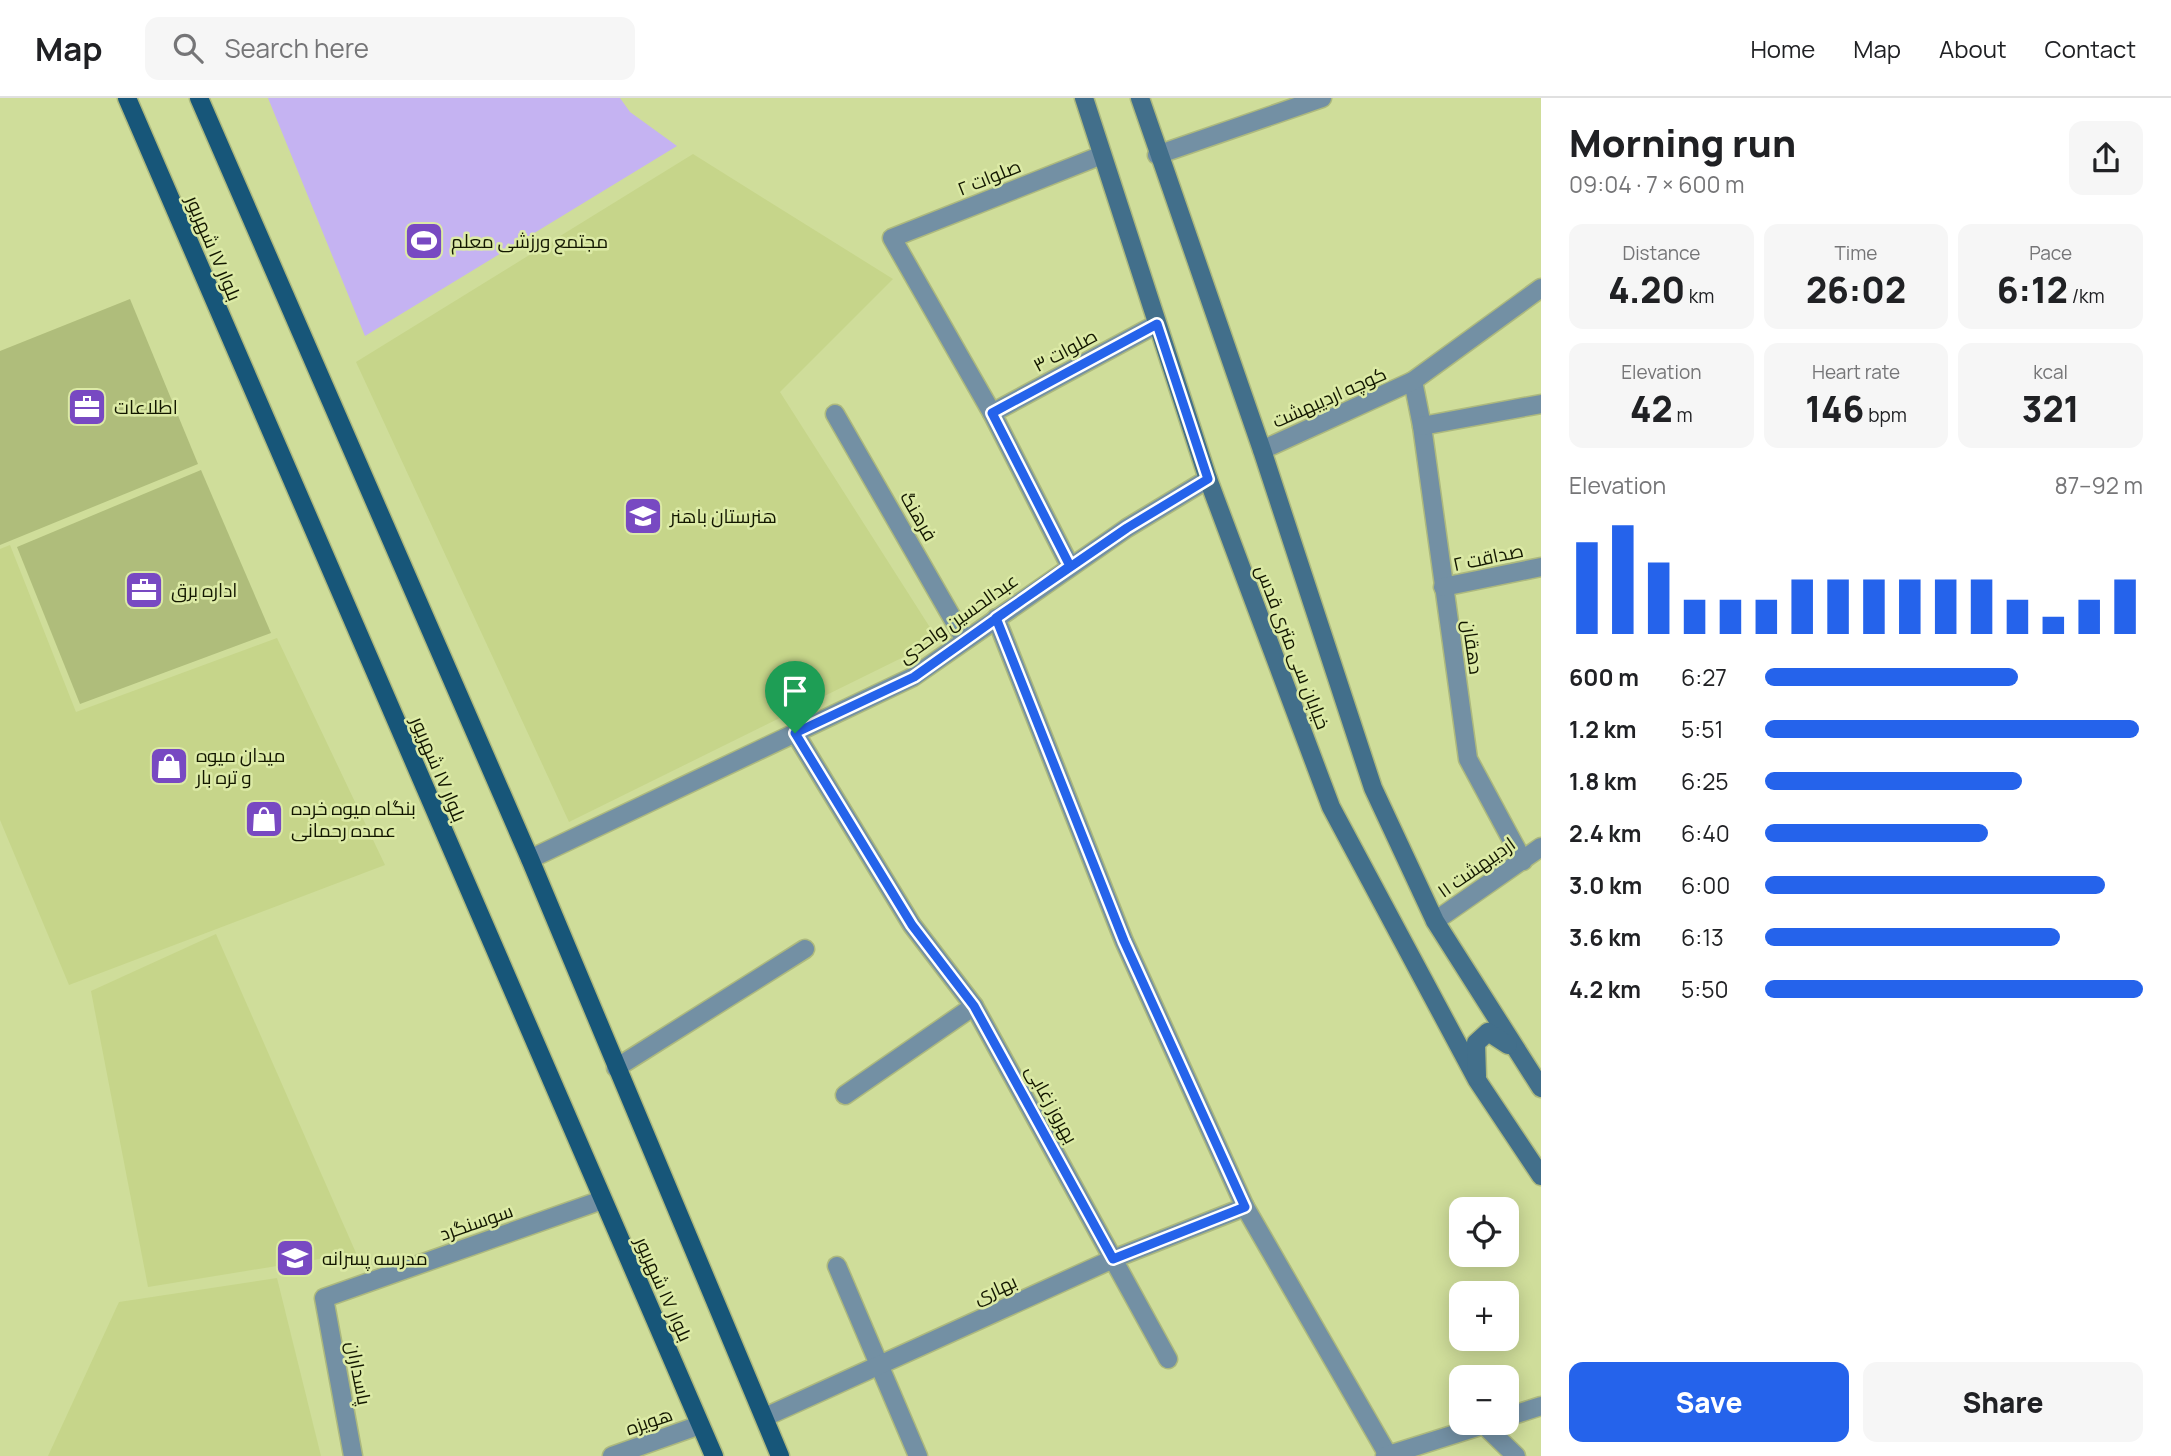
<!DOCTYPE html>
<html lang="en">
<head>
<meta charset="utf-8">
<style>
	body { margin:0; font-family:Manrope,Cairo,sans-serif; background:#f6f6f6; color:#202124; height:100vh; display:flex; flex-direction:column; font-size:26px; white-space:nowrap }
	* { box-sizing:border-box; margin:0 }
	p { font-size:23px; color:#757577 }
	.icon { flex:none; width:38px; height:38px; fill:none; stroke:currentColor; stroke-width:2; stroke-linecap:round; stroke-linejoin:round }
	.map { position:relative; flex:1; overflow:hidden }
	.side { display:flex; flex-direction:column; background:#fff; width:630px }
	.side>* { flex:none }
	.fabs { position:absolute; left:1449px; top:1099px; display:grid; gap:14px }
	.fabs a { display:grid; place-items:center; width:70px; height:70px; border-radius:14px; background:#fff; box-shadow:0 4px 18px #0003; font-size:35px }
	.pin { position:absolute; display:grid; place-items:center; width:60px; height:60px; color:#fff; margin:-72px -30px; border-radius:50% 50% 50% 0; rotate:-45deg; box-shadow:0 0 7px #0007 }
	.pin .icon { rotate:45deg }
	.round { display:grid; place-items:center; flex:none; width:74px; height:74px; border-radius:14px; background:#f6f6f6 }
	.head { display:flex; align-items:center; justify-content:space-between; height:119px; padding:0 28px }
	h1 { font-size:38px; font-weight:800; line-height:52px }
	.figures { display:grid; grid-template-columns:repeat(3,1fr); gap:10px; height:119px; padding:7px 28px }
	.figures div { display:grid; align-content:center; border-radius:14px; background:#f6f6f6; text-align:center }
	.figures b { font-size:35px; font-weight:800 }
	.figures small { font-size:19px; font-weight:400 }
	.figures p { font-size:19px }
	.chart { height:196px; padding:14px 28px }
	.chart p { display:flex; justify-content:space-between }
	.chart svg { width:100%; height:126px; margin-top:7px; stroke:#2563eb; stroke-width:6 }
	.cta { display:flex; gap:14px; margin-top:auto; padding:14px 28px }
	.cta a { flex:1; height:80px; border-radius:14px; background:#2563eb; color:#fff; font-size:28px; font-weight:800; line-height:80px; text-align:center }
	.cta a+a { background:#f6f6f6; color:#202124 }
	ul { padding:0 28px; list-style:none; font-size:23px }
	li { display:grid; grid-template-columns:112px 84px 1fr; align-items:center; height:52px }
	li i { height:18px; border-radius:9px; background:#2563eb }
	header { display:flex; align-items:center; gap:42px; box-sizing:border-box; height:98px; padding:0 35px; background:#fff; border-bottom:2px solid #e0e0e0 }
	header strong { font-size:33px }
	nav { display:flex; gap:38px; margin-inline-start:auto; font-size:24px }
	.search { width:490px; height:63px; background:#f6f6f6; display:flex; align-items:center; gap:18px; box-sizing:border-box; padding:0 24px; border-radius:14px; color:#757577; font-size:26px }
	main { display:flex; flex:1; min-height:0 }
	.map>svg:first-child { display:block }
	.built { fill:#c6d58a }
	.green { fill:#c5b3f2 }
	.building { fill:#afbd7b }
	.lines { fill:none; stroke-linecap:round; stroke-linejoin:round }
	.minor-casing { stroke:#adb97e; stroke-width:21 }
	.secondary-casing { stroke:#adb97e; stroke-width:21 }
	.primary-casing { stroke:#adb97e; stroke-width:21 }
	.minor { stroke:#7390a4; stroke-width:18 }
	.secondary { stroke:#426f8b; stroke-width:18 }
	.primary { stroke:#175679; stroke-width:18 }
	.route-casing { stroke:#fff; stroke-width:14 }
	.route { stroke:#2563eb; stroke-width:9 }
	.labels { text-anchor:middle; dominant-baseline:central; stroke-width:5; stroke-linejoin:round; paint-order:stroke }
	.street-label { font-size:19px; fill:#131700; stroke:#dceaa6 }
	.poi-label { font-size:19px; fill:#131700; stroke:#dceaa6; text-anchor:start }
</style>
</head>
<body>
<header>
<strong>Map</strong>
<div class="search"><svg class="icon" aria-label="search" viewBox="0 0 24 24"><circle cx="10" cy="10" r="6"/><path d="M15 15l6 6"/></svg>Search here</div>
<nav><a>Home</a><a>Map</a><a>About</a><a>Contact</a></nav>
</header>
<main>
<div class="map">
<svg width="1541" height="1358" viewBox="0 0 1541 1358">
	<rect width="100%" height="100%" fill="#cfdd9a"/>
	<!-- built -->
	<g class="built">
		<polygon points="693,56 893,181 780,294 938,542 569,724 356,264"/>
		<polygon points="10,447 76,614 277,540 385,767 69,887 0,722 0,451"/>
		<polygon points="216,836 356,1155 148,1189 91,893"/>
		<polygon points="277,1180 321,1358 48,1358 119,1204"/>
	</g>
	<!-- green -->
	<polygon class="green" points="268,0 620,0 630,14 677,48 365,238"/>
	<!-- building -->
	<g class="building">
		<polygon points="130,201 198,366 0,447 0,253"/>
		<polygon points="201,372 271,535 80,606 17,449"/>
	</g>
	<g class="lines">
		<!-- minor casing -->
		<g class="minor-casing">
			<g id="minor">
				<polyline points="1157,57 1322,0"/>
				<polyline points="1413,283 1422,328 1468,661 1523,763"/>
				<polyline points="992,315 1157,226"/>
				<polyline points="835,316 965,542"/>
				<polyline points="1422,328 1541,306"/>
				<polyline points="1262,352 1413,283 1541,190"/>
				<polyline points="1070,468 992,315 892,140 1102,57"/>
				<polyline points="1443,489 1541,469"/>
				<polyline points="996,520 1124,843 1245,1109 1388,1357"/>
				<polyline points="795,635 912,827 974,908"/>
				<polyline points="530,761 913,579 1127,430 1208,381"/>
				<polyline points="1435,823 1541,749"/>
				<polyline points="616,970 805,851"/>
				<polyline points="845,997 974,908 1168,1261"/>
				<polyline points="837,1168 918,1358"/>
				<polyline points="765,1319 1113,1161 1245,1109"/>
				<polyline points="1507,1319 1541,1308"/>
				<polyline points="1484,1327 1516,1358"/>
				<polyline points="353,1358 324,1200 602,1102"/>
				<polyline points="612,1358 700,1327"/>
				<polyline points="1385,1358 1490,1325"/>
			</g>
		</g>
		<!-- secondary casing -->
		<g class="secondary-casing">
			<g id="secondary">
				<polyline points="1084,0 1208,381 1331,709 1477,982 1541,1078"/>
				<polyline points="1140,0 1262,352 1373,690 1435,823 1541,990"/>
				<polyline points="1477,978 1476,945 1488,934 1508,947"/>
			</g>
		</g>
		<!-- primary casing -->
		<g class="primary-casing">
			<g id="primary">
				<polyline points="127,0 714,1358"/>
				<polyline points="199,0 530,761 780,1358"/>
			</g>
		</g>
		<!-- minor -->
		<use href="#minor" class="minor"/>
		<!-- secondary -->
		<use href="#secondary" class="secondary"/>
		<!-- primary -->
		<use href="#primary" class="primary"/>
	</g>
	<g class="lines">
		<!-- route casing -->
		<g class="route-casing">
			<polyline id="route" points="795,635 912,827 974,908 1113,1161 1245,1109 1124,843 996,520 1127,430 1208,381 1157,226 992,315 1070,468 914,579 795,635"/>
		</g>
		<!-- route -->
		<use href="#route" class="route"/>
	</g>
	<!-- icons -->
	<defs>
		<g id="stadium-square" transform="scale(2.0125)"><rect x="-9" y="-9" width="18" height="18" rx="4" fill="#7849c2" stroke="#dceaa6"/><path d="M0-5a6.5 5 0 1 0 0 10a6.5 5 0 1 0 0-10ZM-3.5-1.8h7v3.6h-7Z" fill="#fff"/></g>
		<g id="office-square" transform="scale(2.0125)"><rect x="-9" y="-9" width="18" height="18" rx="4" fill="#7849c2" stroke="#dceaa6"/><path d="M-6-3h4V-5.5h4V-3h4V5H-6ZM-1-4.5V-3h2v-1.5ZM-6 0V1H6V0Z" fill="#fff"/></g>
		<g id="school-square" transform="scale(2.0125)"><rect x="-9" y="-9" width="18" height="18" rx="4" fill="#7849c2" stroke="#dceaa6"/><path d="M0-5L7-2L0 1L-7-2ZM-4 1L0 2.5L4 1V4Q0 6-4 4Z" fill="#fff"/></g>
		<g id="shop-square" transform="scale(2.0125)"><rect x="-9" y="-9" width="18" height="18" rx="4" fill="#7849c2" stroke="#dceaa6"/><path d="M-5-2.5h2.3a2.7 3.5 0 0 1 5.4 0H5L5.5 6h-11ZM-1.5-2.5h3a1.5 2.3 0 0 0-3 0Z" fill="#fff"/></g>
	</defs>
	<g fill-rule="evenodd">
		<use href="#stadium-square" x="424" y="143"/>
		<use href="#office-square" x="87" y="309"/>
		<use href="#school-square" x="643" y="418"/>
		<use href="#office-square" x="144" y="492"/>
		<use href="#shop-square" x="169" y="668"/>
		<use href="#shop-square" x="264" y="721"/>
		<use href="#school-square" x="295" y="1160"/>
	</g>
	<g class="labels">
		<!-- street labels -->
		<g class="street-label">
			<text transform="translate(989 79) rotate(-22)">صلوات ۲</text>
			<text transform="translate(214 150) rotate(67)">بلوار ١٧ شهریور</text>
			<text transform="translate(1065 252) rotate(-28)">صلوات ۳</text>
			<text transform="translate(1329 299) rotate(-24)">کوچه اردیبهشت</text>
			<text transform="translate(919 418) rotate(60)">فرهنگ</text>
			<text transform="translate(1488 459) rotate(-12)">صداقت ۲</text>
			<text transform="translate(958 520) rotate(-35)">عبدالحسین واحدی</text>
			<text transform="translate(1293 549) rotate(69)">خیابان سی متری قدس</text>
			<text transform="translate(1473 549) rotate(82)">دهقان</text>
			<text transform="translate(439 671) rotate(67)">بلوار ١٧ شهریور</text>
			<text transform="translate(1476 769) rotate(-35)">۱۱ اردیبهشت</text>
			<text transform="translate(1052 1006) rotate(61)">بهروز زغابی</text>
			<text transform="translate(476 1124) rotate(-19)">سوسنگرد</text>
			<text transform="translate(664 1191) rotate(66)">بلوار ١٧ شهریور</text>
			<text transform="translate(995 1191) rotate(-24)">بهاری</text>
			<text transform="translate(359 1275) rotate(79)">پاسداران</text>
			<text transform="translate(649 1323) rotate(-19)">هویزه</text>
		</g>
		<!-- poi labels -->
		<g class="poi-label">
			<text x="451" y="143">مجتمع ورزشی معلم</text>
			<text x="114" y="309">اطلاعات</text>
			<text x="670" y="418">هنرستان باهنر</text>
			<text x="171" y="492">اداره برق</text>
			<text x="196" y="657">میدان میوه<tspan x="196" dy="22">و تره بار</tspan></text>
			<text x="291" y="710">بنگاه میوه خرده<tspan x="291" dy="22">عمده رحمانی</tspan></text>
			<text x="322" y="1160">مدرسه پسرانه</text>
		</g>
	</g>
</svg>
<div class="fabs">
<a><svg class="icon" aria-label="locate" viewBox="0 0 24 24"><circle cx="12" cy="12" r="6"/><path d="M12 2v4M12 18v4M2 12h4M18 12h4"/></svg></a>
<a>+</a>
<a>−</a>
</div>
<div class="pin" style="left:795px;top:635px;background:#1e9e55"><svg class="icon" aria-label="arrive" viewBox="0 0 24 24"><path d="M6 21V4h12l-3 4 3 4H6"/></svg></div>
</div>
<section class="side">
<div class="head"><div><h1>Morning run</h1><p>09:04 · 7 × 600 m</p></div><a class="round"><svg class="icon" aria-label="share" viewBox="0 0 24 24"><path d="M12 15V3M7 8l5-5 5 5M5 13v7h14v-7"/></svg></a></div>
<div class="figures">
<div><p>Distance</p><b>4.20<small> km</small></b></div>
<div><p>Time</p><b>26:02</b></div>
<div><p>Pace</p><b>6:12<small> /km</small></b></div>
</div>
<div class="figures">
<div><p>Elevation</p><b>42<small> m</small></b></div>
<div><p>Heart rate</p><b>146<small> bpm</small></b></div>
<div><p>kcal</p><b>321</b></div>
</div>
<div class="chart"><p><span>Elevation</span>87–92 m</p>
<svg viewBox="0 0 160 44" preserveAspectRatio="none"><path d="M5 44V12M15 44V6M25 44V19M35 44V32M45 44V32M55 44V32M65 44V25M75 44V25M85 44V25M95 44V25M105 44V25M115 44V25M125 44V32M135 44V38M145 44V32M155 44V25"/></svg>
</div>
<ul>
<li><b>600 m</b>6:27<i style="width:67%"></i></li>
<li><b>1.2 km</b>5:51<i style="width:99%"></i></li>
<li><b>1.8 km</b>6:25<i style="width:68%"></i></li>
<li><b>2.4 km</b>6:40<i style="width:59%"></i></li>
<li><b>3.0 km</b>6:00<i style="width:90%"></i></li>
<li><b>3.6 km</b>6:13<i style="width:78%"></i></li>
<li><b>4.2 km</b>5:50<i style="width:100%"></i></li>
</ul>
<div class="cta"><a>Save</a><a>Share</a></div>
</section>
</main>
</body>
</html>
